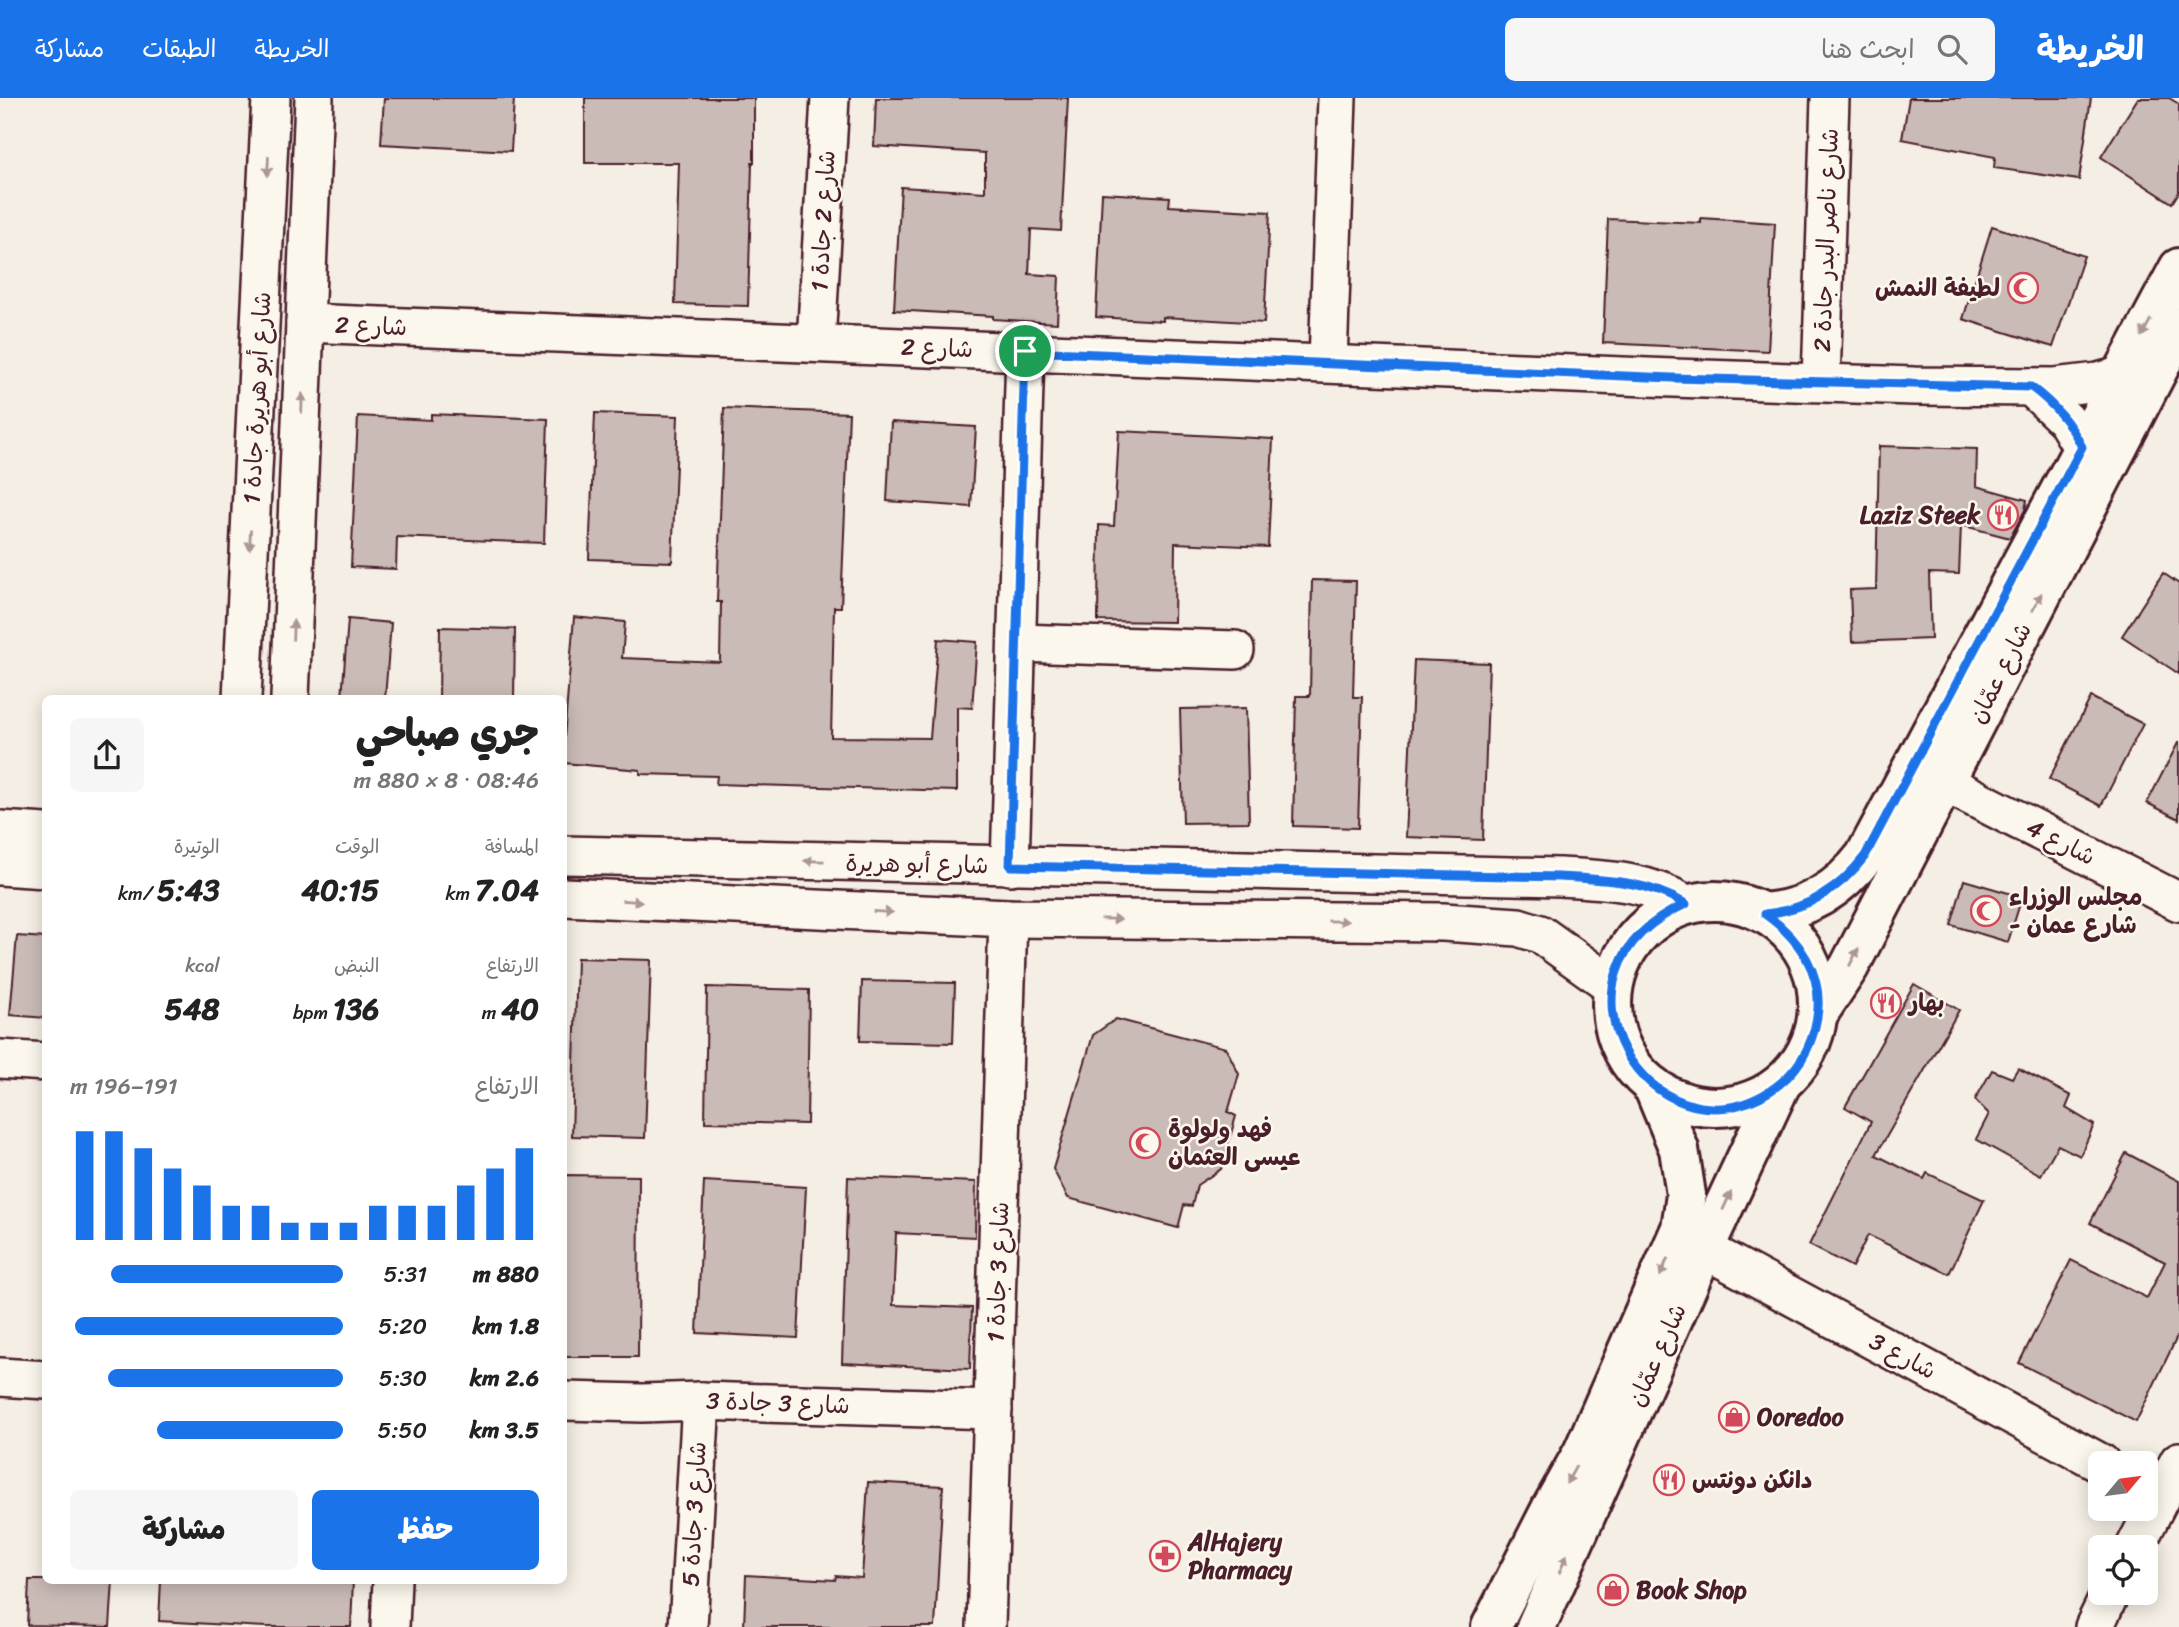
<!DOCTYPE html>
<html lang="ar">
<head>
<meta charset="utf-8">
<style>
	body { margin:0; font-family:Sriracha,"Playpen Sans Arabic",sans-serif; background:#f6f6f6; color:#222; direction:rtl; height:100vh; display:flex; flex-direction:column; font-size:26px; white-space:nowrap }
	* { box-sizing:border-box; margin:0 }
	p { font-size:23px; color:#767676 }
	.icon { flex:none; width:38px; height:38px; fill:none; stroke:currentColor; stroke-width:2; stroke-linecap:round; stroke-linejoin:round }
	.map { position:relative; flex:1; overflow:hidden; direction:ltr }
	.details { position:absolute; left:42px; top:597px; width:525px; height:889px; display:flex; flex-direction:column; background:#fff; border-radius:10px; box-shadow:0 4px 18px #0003; direction:rtl }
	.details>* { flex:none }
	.needle { width:46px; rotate:61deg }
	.buttons { position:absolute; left:2088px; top:1353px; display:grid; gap:14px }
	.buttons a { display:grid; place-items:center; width:70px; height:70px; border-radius:10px; background:#fff; box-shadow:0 4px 18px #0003; font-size:35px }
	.pin { position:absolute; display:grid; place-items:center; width:60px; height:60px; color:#fff; margin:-30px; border:4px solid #fff; border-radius:50%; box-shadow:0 2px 7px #0007 }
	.round { display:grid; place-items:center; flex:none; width:74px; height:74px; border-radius:10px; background:#f6f6f6 }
	.head { display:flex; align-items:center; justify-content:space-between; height:119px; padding:0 28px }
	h1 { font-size:38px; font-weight:800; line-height:52px }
	.metrics { display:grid; grid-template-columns:repeat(3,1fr); gap:10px; height:119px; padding:7px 28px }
	.metrics div { display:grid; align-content:center }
	.metrics b { font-size:30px; font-weight:800 }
	.metrics small { font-size:19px; font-weight:400 }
	.metrics p { font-size:19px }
	.chart { height:196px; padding:14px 28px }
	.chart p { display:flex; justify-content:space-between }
	.chart svg { width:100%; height:126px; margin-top:7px; stroke:#1a73e8; stroke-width:6 }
	.primary-button { display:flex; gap:14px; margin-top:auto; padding:14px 28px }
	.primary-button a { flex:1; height:80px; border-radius:10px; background:#1a73e8; color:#fff; font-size:28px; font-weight:800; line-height:80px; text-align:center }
	.primary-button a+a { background:#f6f6f6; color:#222 }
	ul { padding:0 28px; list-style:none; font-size:23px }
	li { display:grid; grid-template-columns:112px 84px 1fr; align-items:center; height:52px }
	li i { height:18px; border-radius:9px; background:#1a73e8 }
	header { display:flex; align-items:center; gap:42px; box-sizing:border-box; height:98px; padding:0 35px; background:#1a73e8; color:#fff }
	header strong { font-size:33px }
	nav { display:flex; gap:38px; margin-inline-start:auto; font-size:24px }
	.search { width:490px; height:63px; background:#f6f6f6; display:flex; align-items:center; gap:18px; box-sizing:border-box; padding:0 24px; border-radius:10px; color:#767676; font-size:26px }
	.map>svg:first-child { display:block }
	.building { fill:#cabbb6; stroke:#4a1f2b; stroke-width:2 }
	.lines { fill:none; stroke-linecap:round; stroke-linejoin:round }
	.minor-casing { stroke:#4a1f2b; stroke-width:42 }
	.major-casing { stroke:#4a1f2b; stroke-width:44 }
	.minor { stroke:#fbf7ec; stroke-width:37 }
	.major { stroke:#fbf7ec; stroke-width:38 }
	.oneway { fill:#ab9695 }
	.route-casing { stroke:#fff; stroke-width:14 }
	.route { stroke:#1a73e8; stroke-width:9 }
	.labels { text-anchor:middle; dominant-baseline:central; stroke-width:5; stroke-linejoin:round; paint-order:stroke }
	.street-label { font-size:24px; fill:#4a1f2b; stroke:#fbf7ec }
	.poi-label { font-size:24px; font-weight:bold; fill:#4a1f2b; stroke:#fbf7ec; text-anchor:start }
</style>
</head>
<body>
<header>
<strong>الخريطة</strong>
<div class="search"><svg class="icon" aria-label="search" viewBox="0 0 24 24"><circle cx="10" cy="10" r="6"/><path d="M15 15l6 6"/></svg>ابحث هنا</div>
<nav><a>الخريطة</a><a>الطبقات</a><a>مشاركة</a></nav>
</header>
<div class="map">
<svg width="2179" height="1529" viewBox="0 0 2179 1529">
	<rect width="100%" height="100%" fill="#f4eee4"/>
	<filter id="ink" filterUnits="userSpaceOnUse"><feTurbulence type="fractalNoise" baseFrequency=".0143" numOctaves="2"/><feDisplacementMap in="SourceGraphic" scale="14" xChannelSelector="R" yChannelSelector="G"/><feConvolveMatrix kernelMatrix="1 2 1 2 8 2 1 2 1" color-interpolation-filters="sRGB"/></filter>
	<g filter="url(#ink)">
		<!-- building -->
		<g class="building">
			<polygon points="384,0 514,0 511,53 381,46"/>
			<polygon points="585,0 754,0 754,65 752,65 748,208 675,206 679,65 585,65"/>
			<polygon points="876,0 1068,0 1061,133 1031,131 1029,176 1059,178 1057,225 993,221 993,218 894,212 901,89 985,94 985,55 874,48"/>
			<polygon points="1909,0 2091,0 2079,82 1994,70 1995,59 1902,41"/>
			<polygon points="2138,0 2169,0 2179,6 2179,94 2172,105 2101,59"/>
			<polygon points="1102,95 1170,99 1169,108 1270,114 1264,225 1163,219 1163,223 1096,219"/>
			<polygon points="1701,120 1775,125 1768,253 1603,245 1608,121 1701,125"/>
			<polygon points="1992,128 2084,158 2053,249 1963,221"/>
			<polygon points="724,310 849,315 841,509 834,509 831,639 930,640 938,541 977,544 972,610 957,609 957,693 716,686 717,678 640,676 640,672 564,665 564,641 574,519 625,524 622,560 720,564 721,504 717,504"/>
			<polygon points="595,315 678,318 672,464 589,461"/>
			<polygon points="431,316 548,321 544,445 397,439 396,471 351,469 358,318 431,322"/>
			<polygon points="891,324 976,329 971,409 887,403"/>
			<polygon points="1119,333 1273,341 1268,449 1175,445 1174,524 1098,523 1099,427 1114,428"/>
			<polygon points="1879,348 1977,351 1976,388 2027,402 2025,412 2010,440 1961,427 1959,476 1929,475 1931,541 1852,544 1850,492 1876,491"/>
			<polygon points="2163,475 2179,486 2179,576 2122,538"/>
			<polygon points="1312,482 1356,483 1353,599 1362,599 1358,730 1293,728 1296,598 1310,598"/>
			<polygon points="348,521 391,525 385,600 342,600"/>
			<polygon points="440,529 515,531 514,600 439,600"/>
			<polygon points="1414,562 1489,565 1483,742 1406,739"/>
			<polygon points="2091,599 2143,626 2101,708 2049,681"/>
			<polygon points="1246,610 1249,724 1183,725 1180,611"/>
			<polygon points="2179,643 2179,721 2147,705"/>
			<polygon points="1964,782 2022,799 2008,844 1951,827"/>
			<polygon points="17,838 46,840 46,920 10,917"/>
			<polygon points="577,860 651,862 645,1040 572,1038"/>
			<polygon points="862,883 955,885 953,945 860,943"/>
			<polygon points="1914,886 1959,912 1876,1057 1924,1081 1927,1075 1984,1102 1949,1176 1868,1137 1852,1169 1809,1147 1871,1024 1845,1009"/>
			<polygon points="707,889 809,892 807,1026 705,1024"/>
			<polygon points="1116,921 1226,950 1239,976 1228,1014 1236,1018 1221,1071 1197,1087 1192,1108 1184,1107 1178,1130 1068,1100 1053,1071 1093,937"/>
			<polygon points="2018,970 2071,998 2066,1010 2094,1027 2080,1058 2058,1047 2041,1077 1976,1041 1989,1016 1975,1002 1992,972 2012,980"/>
			<polygon points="2126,1055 2179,1083 2179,1235 2136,1324 2019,1265 2071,1162 2147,1200 2165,1164 2090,1125"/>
			<polygon points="564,1077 639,1078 638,1259 564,1259"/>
			<polygon points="848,1079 976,1084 975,1139 896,1135 893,1207 972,1210 970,1271 842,1265"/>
			<polygon points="704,1083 806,1089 798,1240 697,1235"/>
			<polygon points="868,1384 943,1388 935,1529 744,1529 746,1477 835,1482 836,1478 862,1480"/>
			<polygon points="29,1482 113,1482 110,1529 27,1527"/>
			<polygon points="161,1482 353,1482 351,1529 266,1529 159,1523"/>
		</g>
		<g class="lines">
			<!-- minor casing -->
			<g class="minor-casing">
				<g id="minor">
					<polyline points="305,225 1673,280 1914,288 2054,289 2098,284 2120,278"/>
					<polyline points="816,245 830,0"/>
					<polyline points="1328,265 1337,0"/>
					<polyline points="1821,284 1830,0"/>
					<polyline points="2031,289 2066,322 2082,349"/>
					<polyline points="1018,545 1235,552"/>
					<polyline points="242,600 271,0"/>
					<polyline points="290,600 314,0"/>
					<polyline points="1943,684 2179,804"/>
					<polyline points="0,732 46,735"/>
					<path d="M 564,757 L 1560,779 C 1608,782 1644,782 1686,806"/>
					<polyline points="0,768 46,771"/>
					<polyline points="1010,768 1025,253"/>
					<polyline points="564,799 1008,820 1443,824 1518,829 1540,836 1613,888"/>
					<polyline points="0,961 46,964"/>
					<polyline points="1704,1151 2101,1365"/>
					<polyline points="0,1279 46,1282"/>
					<polyline points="564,1303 642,1305 701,1303 993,1312"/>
					<polyline points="2135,1449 2179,1363"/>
					<polyline points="390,1529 392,1482"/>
					<polyline points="688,1529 701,1303"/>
					<polyline points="986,1529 1008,820"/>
					<polyline points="2094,1529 2111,1494"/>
				</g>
			</g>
			<!-- major casing -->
			<g class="major-casing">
				<g id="major">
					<circle cx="1715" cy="906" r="103"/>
					<path d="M 1765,815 C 1808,811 1839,792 1865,758 L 2179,170"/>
					<polyline points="1818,916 1849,869 2179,231"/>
					<polyline points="1491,1529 1552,1409 1583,1354 1681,1130 1686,1097 1679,1051 1653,988"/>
					<polyline points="1536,1529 1704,1151 1781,986"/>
				</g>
			</g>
			<!-- minor -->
			<use href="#minor" class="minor"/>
			<!-- major -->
			<use href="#major" class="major"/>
		</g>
		<!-- one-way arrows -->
		<defs><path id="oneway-solid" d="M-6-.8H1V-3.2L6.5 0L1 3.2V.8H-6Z" transform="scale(1.75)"/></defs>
		<g class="oneway">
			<use href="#oneway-solid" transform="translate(268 68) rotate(93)"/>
			<use href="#oneway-solid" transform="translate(2146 230) rotate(119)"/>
			<use href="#oneway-solid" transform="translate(302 305) rotate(-88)"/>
			<use href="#oneway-solid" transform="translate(250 442) rotate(93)"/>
			<use href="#oneway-solid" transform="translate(2037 504) rotate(-63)"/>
			<use href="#oneway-solid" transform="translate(293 532) rotate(-88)"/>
			<use href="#oneway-solid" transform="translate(814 763) rotate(-179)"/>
			<use href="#oneway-solid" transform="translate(632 803) rotate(3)"/>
			<use href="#oneway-solid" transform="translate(883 814) rotate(3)"/>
			<use href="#oneway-solid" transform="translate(1111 821) rotate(1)"/>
			<use href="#oneway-solid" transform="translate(1338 823) rotate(1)"/>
			<use href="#oneway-solid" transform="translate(1854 859) rotate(-63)"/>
			<use href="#oneway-solid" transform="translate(1727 1103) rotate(-65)"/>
			<use href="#oneway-solid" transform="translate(1664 1169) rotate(113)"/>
			<use href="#oneway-solid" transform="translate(1571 1377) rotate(119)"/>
			<use href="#oneway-solid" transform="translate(1563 1466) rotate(-67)"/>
		</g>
	</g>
	<g class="lines" filter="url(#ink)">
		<!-- route casing -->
		<g class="route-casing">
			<path id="route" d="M 1025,253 L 1673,280 L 2031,289 C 2054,306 2070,324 2082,349 L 1865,758 C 1839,792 1808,811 1765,816 C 1799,840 1824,876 1817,919 C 1812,950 1796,976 1770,993 C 1653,1068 1529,875 1686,806 C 1644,782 1607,782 1560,779 L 1010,768 Z"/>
		</g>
		<!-- route -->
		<use href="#route" class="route"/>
	</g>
	<!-- icons -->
	<defs>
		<g id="mosque-ring" transform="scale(1.575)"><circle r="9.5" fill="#fbf7ec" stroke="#d1495b" stroke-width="1.5"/><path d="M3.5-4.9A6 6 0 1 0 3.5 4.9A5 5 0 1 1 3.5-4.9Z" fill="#d1495b"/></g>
		<g id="restaurant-ring" transform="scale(1.575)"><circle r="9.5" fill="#fbf7ec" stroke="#d1495b" stroke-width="1.5"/><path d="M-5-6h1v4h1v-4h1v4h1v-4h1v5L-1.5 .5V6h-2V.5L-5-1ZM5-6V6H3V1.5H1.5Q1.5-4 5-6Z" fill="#d1495b"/></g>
		<g id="shop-ring" transform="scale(1.575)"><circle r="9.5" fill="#fbf7ec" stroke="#d1495b" stroke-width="1.5"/><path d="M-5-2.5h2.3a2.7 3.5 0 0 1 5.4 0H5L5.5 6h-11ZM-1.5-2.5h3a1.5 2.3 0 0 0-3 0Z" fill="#d1495b"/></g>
		<g id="pharmacy-ring" transform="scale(1.575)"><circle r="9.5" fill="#fbf7ec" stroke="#d1495b" stroke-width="1.5"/><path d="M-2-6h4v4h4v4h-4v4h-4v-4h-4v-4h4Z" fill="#d1495b"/></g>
	</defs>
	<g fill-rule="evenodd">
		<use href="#mosque-ring" x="2023" y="190"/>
		<use href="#restaurant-ring" x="2003" y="417"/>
		<use href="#mosque-ring" x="1986" y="813"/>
		<use href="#restaurant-ring" x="1886" y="905"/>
		<use href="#mosque-ring" x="1145" y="1045"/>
		<use href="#shop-ring" x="1734" y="1319"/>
		<use href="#restaurant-ring" x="1669" y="1382"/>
		<use href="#pharmacy-ring" x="1165" y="1458"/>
		<use href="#shop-ring" x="1613" y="1492"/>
	</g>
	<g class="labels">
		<!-- street labels -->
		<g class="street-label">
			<text transform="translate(823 123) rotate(-87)">شارع 2 جادة 1</text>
			<text transform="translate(1826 142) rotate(-88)">شارع ناصر البدر جادة 2</text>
			<text transform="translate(371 228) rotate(2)">شارع 2</text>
			<text transform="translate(937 250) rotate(2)">شارع 2</text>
			<text transform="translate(257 300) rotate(-87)">شارع أبو هريرة جادة 1</text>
			<text transform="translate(2000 575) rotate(-63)">شارع عمّان</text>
			<text transform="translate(2061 744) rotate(27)">شارع 4</text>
			<text transform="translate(917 766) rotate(1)">شارع أبو هريرة</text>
			<text transform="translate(998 1174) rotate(-88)">شارع 3 جادة 1</text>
			<text transform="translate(1657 1257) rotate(-66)">شارع عمّان</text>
			<text transform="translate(1903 1258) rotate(28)">شارع 3</text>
			<text transform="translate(778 1305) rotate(2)">شارع 3 جادة 3</text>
			<text transform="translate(694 1416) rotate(-87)">شارع 3 جادة 5</text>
		</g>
		<!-- poi labels -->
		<g class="poi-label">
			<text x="2000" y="190" text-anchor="end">لطيفة النمش</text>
			<text x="1980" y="417" text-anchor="end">Laziz Steek</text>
			<text x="2009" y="799">مجلس الوزراء<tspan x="2009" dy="28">- شارع عمان</tspan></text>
			<text x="1909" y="905">بهار</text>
			<text x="1168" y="1031">فهد ولولوة<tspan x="1168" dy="28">عيسى العثمان</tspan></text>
			<text x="1757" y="1319">Ooredoo</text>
			<text x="1692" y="1382">دانكن دونتس</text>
			<text x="1188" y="1444">AlHajery<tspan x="1188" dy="28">Pharmacy</tspan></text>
			<text x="1636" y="1492">Book Shop</text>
		</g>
	</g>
</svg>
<div class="buttons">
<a><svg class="needle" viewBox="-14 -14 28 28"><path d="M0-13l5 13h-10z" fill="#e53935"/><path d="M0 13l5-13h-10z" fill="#767676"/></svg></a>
<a><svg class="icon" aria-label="locate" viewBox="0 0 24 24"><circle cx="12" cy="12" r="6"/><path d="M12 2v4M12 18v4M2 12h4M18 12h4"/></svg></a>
</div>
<div class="pin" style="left:1025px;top:253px;background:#1e9e55"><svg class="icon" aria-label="arrive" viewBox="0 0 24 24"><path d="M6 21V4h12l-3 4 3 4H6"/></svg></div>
<section class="details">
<div class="head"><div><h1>جري صباحي</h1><p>08:46 · 8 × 880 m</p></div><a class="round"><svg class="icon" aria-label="share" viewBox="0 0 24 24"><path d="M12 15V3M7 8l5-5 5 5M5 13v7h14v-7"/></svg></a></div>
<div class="metrics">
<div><p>المسافة</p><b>7.04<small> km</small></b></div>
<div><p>الوقت</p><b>40:15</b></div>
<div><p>الوتيرة</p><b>5:43<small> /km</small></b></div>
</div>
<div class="metrics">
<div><p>الارتفاع</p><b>40<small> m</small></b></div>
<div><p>النبض</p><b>136<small> bpm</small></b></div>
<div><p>kcal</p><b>548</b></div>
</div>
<div class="chart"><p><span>الارتفاع</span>191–196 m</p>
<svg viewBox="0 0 160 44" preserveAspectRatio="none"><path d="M5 44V6M15 44V6M25 44V12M35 44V19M45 44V25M55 44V32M65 44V32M75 44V38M85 44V38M95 44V38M105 44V32M115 44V32M125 44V32M135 44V25M145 44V19M155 44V12"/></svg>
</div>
<ul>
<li><b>880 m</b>5:31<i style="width:85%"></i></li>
<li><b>1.8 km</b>5:20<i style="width:98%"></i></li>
<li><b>2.6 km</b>5:30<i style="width:86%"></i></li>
<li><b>3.5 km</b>5:50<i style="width:68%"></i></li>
</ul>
<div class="primary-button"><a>حفظ</a><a>مشاركة</a></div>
</section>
</div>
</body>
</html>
